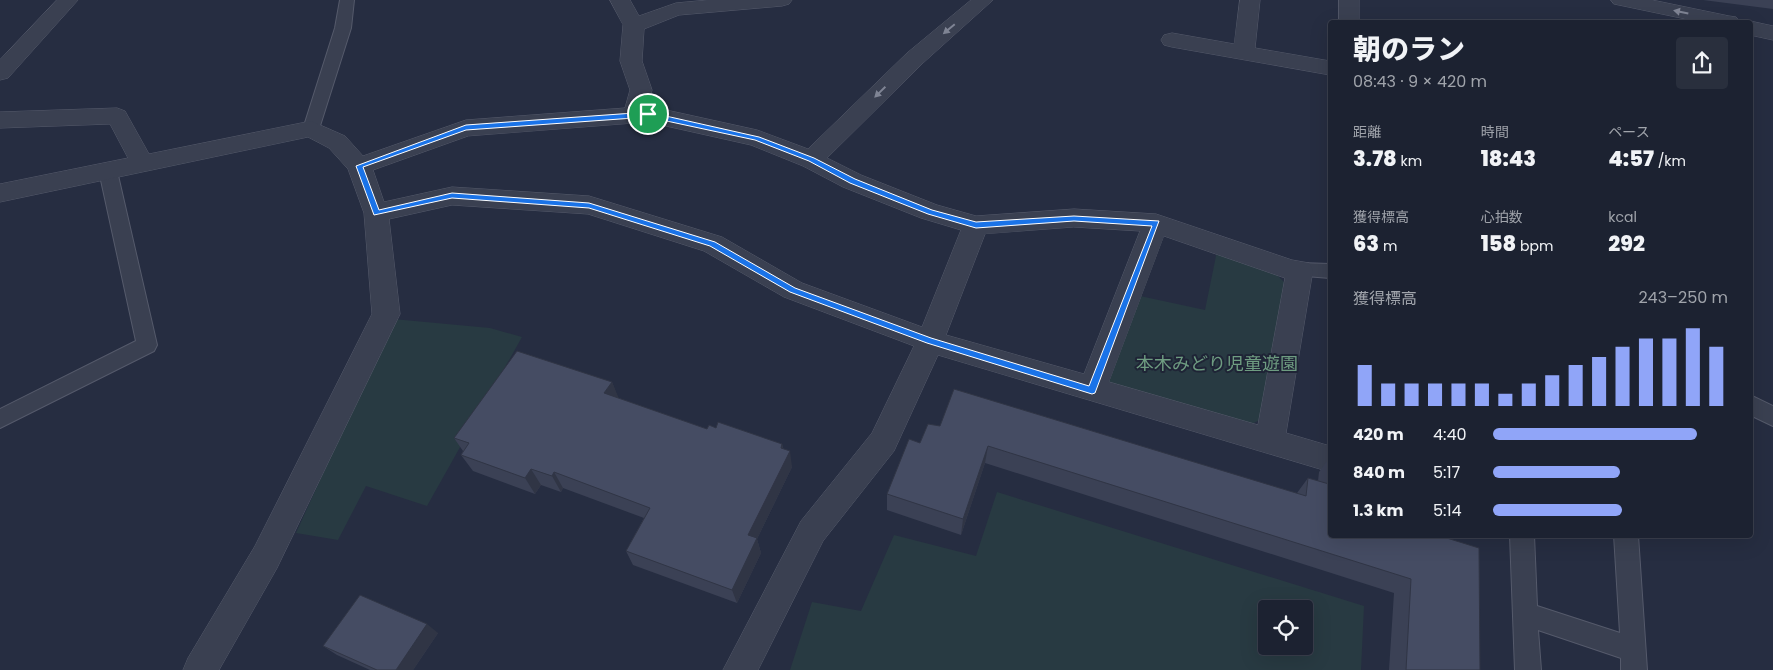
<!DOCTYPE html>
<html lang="ja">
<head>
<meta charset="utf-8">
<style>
	body { margin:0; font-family:Poppins,"Noto Sans JP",sans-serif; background:#292f3d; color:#f1f3f6; height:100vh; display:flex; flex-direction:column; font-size:19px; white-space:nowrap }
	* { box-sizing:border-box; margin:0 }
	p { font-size:16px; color:#a0a4ab }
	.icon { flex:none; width:28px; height:28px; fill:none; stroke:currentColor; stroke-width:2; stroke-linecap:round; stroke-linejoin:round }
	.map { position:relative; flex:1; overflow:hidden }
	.drawer { position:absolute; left:1328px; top:20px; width:425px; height:518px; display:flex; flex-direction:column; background:#1c2231; border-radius:5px; box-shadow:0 5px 20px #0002,0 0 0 1px #3a3f4d }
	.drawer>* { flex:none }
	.fabs { position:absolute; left:1258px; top:600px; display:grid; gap:10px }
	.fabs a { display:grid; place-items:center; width:55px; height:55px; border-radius:5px; background:#1c2231; box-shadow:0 5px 20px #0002,0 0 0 1px #3a3f4d; font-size:25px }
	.pin { position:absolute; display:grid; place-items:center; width:42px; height:42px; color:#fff; margin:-21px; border:2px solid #fff; border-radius:50%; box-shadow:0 1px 5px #0007 }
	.round { display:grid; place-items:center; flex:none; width:52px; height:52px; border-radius:5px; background:#292f3d }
	.head { display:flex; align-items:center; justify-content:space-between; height:85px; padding:0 25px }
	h1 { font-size:28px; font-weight:800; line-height:38px }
	.metrics { display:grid; grid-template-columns:repeat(3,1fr); gap:8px; height:85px; padding:5px 25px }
	.metrics div { display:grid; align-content:center }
	.metrics b { font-size:21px; font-weight:800 }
	.metrics small { font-size:14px; font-weight:400 }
	.metrics p { font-size:14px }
	.chart { height:140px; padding:10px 25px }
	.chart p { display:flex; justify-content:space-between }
	.chart svg { width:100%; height:90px; margin-top:5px; stroke:#90a5f8; stroke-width:6 }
	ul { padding:0 25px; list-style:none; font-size:16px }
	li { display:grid; grid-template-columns:80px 60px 1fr; align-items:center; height:38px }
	li i { height:12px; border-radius:6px; background:#90a5f8 }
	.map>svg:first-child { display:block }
	.green { fill:#283a42; fill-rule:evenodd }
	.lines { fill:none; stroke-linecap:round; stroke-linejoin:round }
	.service-casing { stroke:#555a6b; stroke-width:2 }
	.minor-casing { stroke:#555a6b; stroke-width:1 }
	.service { fill:#3a4051; fill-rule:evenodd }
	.minor { fill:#3a4051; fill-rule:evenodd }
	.wall { fill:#3b4155 }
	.shaded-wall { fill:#303545 }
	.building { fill:#454c63; stroke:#303545 }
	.oneway { fill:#7f8494 }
	.route { fill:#1a73e8; stroke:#fff; fill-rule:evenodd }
	.labels { text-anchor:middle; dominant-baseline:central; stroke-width:4; stroke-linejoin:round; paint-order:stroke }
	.park-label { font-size:18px; fill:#6e9c81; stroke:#1f2436 }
</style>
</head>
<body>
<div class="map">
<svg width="1773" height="670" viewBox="0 0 1773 670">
	<rect width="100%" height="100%" fill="#262d41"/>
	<!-- green -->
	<g class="green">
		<polygon points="1217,251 1274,272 1286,284 1264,418 1245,427 1114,388 1107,380 1140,296 1205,310"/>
		<polygon points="393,319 490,328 522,337 427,506 366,486 338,540 296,533"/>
		<path d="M 997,492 L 1364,606 L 1361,670 L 790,670 L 812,602 L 861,611 L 894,535 L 976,556 ZM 1266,609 L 1304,609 L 1304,646 L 1266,646 Z"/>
	</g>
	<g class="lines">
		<!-- service casing -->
		<g class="service-casing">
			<g id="service">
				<polygon points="340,0 354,0 351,28 319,129 317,133 305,133 303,129 335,28"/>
				<polygon points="108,165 114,167 117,171 157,345 154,351 0,428 0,409 136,341 99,171 102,167"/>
				<polygon points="1300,263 1330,264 1330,278 1293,275 1290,270 1293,265"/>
				<polygon points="1750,395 1773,406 1773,426 1750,415"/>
				<polygon points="1510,535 1534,535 1537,606 1620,633 1614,535 1638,535 1647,670 1621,670 1621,658 1538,630 1541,670 1515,670"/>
			</g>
		</g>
		<!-- minor casing -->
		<g class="minor-casing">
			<g id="minor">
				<polygon points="57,0 78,0 8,78 0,80 0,60"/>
				<path d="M 610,0 L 630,0 L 639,16 L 676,3 L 708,0 L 792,0 L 789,4 L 782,6 L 679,15 L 644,29 L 642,61 L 652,90 L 648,106 L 757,130 L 808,149 L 907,53 L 971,0 L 993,0 L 923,63 L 827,158 L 861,175 L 937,205 L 976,216 L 1074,209 L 1156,214 L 1292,260 L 1309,263 L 1313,270 L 1286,433 L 1330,446 L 1330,472 L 938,355 L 894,451 L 823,541 L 758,670 L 723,670 L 801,521 L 872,433 L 914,346 L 784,297 L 704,251 L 588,214 L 452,205 L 389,219 L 400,314 L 277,568 L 219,670 L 183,670 L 188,658 L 255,546 L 372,314 L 364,213 L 348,169 L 329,148 L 308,137 L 0,202 L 0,184 L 128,158 L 110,124 L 0,128 L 0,112 L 117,108 L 125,111 L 149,154 L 311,121 L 345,136 L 363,156 L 466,120 L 625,108 L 630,90 L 620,61 L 623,25 ZM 648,122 L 751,145 L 803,166 L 843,187 L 921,218 L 961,230 L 922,327 L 802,283 L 722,237 L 589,196 L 452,187 L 384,202 L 373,170 L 468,136 ZM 1074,227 L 1140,231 L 1084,374 L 946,335 L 985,234 ZM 1164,236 L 1285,278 L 1258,425 L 1109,382 Z"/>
				<polygon points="1240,0 1260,0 1255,48 1330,61 1330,75 1172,47 1164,45 1161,40 1164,35 1172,33 1234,44"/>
				<rect x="1339" y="0" width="20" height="22"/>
				<polygon points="1611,0 1652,0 1729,16 1736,17 1740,22 1700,22 1614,4"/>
				<polygon points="1750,21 1773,26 1773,40 1750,35 1750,22 1746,22"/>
			</g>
		</g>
		<!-- service -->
		<use href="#service" class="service"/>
		<!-- minor -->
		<use href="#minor" class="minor"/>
	</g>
	<!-- wall -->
	<g class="wall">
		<polygon points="1703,0 1773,0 1773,9"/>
		<polygon points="612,382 618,398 707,429 716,428 782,444 783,448 792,467 757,539 761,553 737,603 633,565 626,551 644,518 563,488 561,492 541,485 535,494 473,471 461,455 463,451 454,438"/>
		<polygon points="928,424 1297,493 1308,478 1318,481 1319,472 1330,457 1330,535 1437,535 1480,670 1389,670 1394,593 985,463 961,535 887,510 887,494 920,443"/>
		<polygon points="438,633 413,670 370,670 337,655 323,646"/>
	</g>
	<!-- shaded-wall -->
	<g class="shaded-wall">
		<polygon points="612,382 619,399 604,393"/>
		<polygon points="782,444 785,460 790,451 792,467 757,539 761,553 737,603 732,590 748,535"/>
		<polygon points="988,446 985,463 961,535 963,519"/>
		<polygon points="531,469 541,485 535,494 525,478"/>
		<polygon points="554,472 563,488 561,492 552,476"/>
		<polygon points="427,624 438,633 413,670 396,670"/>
	</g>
	<!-- building -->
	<g class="building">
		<polygon points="517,351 612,382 604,393 707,429 709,425 716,428 718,422 782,444 781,448 790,451 748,535 757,538 732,590 626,551 650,508 554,472 552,476 531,469 525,478 461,455 469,443 454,438"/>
		<polygon points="954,389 1306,496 1308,478 1329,484 1330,470 1330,535 1437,535 1479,548 1480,670 1406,670 1411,579 988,446 963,519 887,494 909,439 920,443 928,424 940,426"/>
		<polygon points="360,595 427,624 396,670 377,670 323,646"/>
	</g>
	<!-- one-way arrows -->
	<defs><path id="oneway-solid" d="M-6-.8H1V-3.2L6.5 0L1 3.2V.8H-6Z" transform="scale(1.25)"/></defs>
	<g class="oneway">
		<use href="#oneway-solid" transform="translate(1681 12) rotate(-168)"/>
		<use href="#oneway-solid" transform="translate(949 29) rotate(140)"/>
		<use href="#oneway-solid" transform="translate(880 92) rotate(136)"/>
	</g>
	<!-- route -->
	<path class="route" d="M 648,112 L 759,137 L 814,158 L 855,179 L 932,210 L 976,222 L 1074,216 L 1159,221 L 1095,393 L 1092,394 L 927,343 L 790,292 L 710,246 L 589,208 L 452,198 L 374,215 L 356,166 L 466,125 ZM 648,117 L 755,140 L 809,161 L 850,183 L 928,214 L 976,228 L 1074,221 L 1152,226 L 1089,386 L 931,338 L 795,288 L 715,242 L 589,203 L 452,193 L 379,210 L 363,167 L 466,130 Z"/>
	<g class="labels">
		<!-- park labels -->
		<g class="park-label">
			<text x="1217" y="363">本木みどり児童遊園</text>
		</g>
	</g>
</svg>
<div class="fabs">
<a><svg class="icon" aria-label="locate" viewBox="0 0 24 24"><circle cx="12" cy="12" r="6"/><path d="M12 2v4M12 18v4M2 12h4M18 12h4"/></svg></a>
</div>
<div class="pin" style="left:648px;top:114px;background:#1e9e55"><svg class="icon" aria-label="arrive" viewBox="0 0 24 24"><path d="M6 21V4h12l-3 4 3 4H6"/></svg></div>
<section class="drawer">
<div class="head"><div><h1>朝のラン</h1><p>08:43 · 9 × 420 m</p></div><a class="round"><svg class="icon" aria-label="share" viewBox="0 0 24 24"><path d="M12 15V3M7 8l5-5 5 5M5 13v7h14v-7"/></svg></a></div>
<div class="metrics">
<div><p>距離</p><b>3.78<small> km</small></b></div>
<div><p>時間</p><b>18:43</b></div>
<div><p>ペース</p><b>4:57<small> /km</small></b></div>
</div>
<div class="metrics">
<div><p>獲得標高</p><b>63<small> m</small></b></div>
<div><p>心拍数</p><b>158<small> bpm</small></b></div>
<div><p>kcal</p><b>292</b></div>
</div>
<div class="chart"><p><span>獲得標高</span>243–250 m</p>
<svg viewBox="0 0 160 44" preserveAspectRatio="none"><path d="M5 44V24M15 44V33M25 44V33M35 44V33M45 44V33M55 44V33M65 44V38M75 44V33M85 44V29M95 44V24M105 44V20M115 44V15M125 44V11M135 44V11M145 44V6M155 44V15"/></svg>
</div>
<ul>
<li><b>420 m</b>4:40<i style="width:87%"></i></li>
<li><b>840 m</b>5:17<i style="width:54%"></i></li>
<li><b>1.3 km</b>5:14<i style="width:55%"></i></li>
</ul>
</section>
</div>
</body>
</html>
